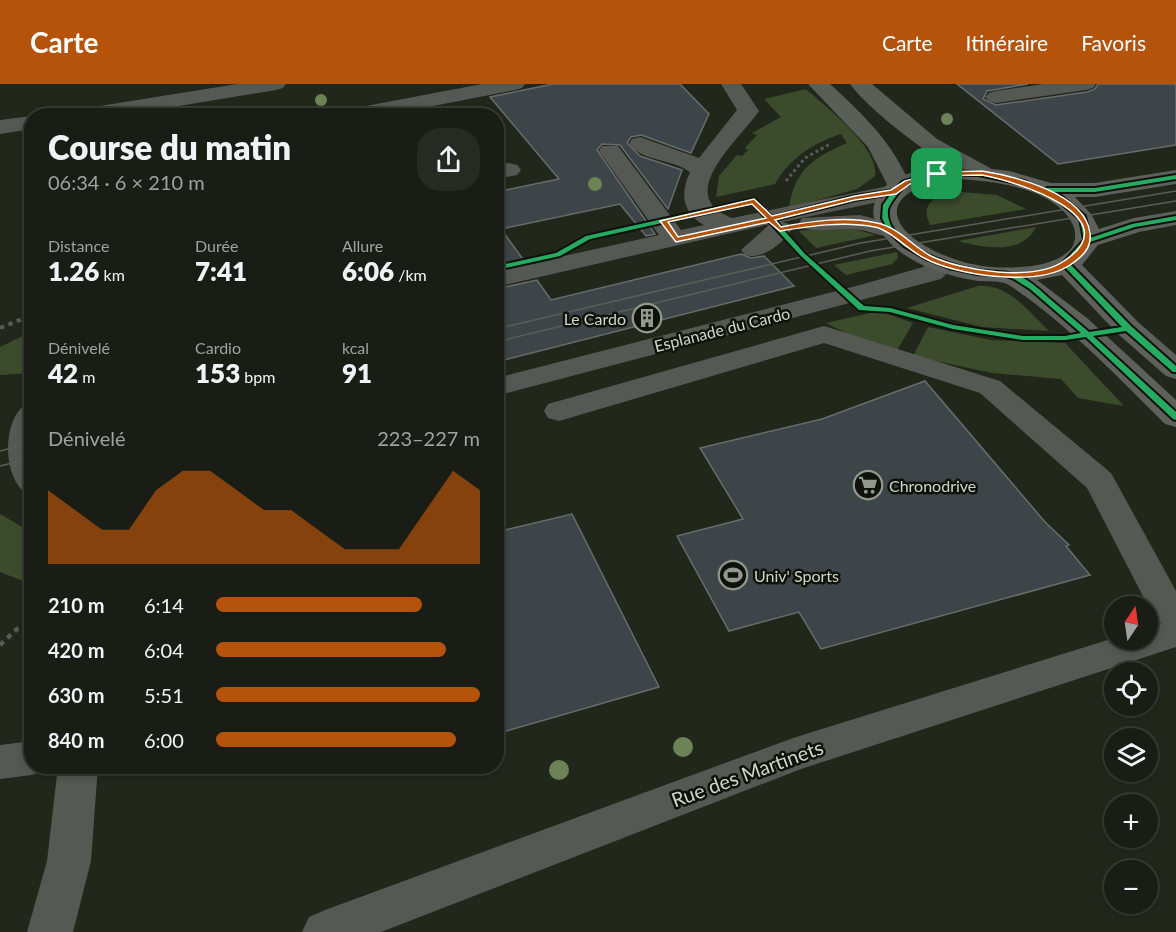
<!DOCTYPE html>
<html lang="fr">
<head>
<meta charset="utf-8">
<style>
	body { margin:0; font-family:Lato,sans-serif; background:#272a22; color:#f1f3f6; height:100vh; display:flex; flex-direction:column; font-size:22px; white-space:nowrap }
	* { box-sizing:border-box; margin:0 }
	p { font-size:20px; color:#9fa2a0 }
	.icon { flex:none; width:33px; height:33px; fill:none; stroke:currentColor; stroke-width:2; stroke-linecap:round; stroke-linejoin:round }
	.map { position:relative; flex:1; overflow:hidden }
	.sheet { position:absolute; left:24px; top:24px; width:480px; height:666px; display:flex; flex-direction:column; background:#1a1d15; border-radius:24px; box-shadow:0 3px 9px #0003,0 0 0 2px #383b34 }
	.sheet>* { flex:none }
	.needle { width:39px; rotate:13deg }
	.tools { position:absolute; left:1104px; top:512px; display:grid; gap:12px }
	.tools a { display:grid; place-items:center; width:54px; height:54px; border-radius:50%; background:#1a1d15; box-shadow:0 3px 9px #0003,0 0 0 2px #383b34; font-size:30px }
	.pin { position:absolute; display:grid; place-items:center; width:51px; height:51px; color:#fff; margin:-26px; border-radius:12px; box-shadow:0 3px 9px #0006 }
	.round { display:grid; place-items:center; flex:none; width:63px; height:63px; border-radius:24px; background:#272a22 }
	.head { display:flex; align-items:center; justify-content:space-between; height:102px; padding:0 24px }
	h1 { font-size:33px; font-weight:800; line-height:45px }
	.metrics { display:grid; grid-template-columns:repeat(3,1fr); gap:9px; height:102px; padding:6px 24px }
	.metrics div { display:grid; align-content:center }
	.metrics b { font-size:26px; font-weight:800 }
	.metrics small { font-size:16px; font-weight:400 }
	.metrics p { font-size:16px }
	.chart { height:168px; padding:12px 24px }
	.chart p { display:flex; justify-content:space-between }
	.chart svg { width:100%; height:108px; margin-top:6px; fill:#b45309; opacity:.7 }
	ul { padding:0 24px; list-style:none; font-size:20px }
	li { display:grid; grid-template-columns:96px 72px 1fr; align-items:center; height:45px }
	li i { height:15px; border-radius:8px; background:#b45309 }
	header { display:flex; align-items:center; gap:36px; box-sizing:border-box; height:84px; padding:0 30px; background:#b45309; color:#fff }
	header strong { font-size:28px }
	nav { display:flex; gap:33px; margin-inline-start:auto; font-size:21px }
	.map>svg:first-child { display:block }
	.green { fill:#3d4b2d }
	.building { fill:#3e4548; stroke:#676c6c; stroke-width:1.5 }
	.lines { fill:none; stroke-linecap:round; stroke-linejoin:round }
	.path-far2 { stroke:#595c56; stroke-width:3; stroke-dasharray:3 3; stroke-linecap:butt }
	.path-far1 { stroke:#595c56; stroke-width:4; stroke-dasharray:4.5 4.5; stroke-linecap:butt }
	.path { stroke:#595c56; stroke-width:4.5; stroke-dasharray:5 5; stroke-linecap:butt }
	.minor { fill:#565853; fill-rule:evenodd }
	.major { fill:#5e615b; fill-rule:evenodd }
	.highway { fill:#595e57; fill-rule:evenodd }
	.tram { stroke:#5b5e58; stroke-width:1.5 }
	.cycleway-casing { stroke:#0e120a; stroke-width:4 }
	.cycleway { fill:#26ab63; fill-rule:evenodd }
	.tree { fill:#6d8256 }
	.route { fill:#b45309; stroke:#fff; stroke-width:1.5; fill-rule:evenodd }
	.labels { text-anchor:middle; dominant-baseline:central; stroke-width:5; stroke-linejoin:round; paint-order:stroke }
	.poi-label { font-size:16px; fill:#cfd6c9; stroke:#0e120a; text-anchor:start }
	.street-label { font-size:16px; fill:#cfd6c9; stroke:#0e120a }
	.near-street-label { font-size:20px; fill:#cfd6c9; stroke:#0e120a }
</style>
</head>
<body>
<header>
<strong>Carte</strong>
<nav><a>Carte</a><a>Itinéraire</a><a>Favoris</a></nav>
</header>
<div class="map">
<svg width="1176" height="848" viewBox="0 0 1176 848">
	<rect width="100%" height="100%" fill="#22271c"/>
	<!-- green -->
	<g class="green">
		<path d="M 806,5 C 826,23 880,64 875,92 L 857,105 L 789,124 C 794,86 814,73 847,59 L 841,50 C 813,59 790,74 775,100 L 716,113 L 719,92 L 737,71 L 742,72 L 748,66 L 745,64 L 757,51 L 752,49 L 781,33 L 764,15 Z"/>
		<path d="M 961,108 L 997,111 L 1026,125 L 930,141 C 918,115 941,111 961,108 Z"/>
		<polygon points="843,142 876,151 816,164 799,147"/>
		<path d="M 1036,143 C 1023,171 982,164 958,157 Z"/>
		<polygon points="897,168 898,174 892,180 846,191 834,181"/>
		<path d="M 978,202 C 1008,199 1029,228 1049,247 L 982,243 L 907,224 Z"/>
		<polygon points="879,227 913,239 896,268 854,253 826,239"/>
		<polygon points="928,243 991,256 1065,259 1124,322 1078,314 1061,295 992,289 913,272"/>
		<polygon points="31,248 31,289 0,291 0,263"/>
		<polygon points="0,430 31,448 31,500 0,488"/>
	</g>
	<!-- building -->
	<g class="building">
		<polygon points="553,0 680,0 709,30 691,69 641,51 631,53 627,59 640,72 682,86 668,125 620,61 602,60 597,66 655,150 646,152 620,120 501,145 525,178 496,185 496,108 559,95 490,13"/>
		<polygon points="957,0 1028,0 987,7 983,15 996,21 1087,8 1095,5 1098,0 1176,0 1176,61 1058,80"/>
		<polygon points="741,170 751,174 764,172 794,202 496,278 496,205 537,196 551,216"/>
		<polygon points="925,297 1045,438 1069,461 1066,462 1090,491 821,565 799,528 729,547 677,452 743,435 700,364 822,335"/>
		<polygon points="572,430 659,603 496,650 496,448"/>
	</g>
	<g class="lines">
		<!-- path-far2 -->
		<polyline class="path-far2" points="786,97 805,74 830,60"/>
		<!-- path-far1 -->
		<polyline class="path-far1" points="0,244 32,231"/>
		<!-- path -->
		<polyline class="path" points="0,561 17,545 32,539"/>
		<!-- minor -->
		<g class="minor">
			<polygon points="237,0 286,0 283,4 276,6 118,32 65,32 67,27 75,26"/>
			<polygon points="482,0 525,0 522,4 515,6 382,32 335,32 337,27 345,26"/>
			<path d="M 721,0 L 741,0 L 759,27 C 739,56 672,112 732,134 L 893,101 L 901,103 L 905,108 L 901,113 L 893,115 L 782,138 L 789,140 L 792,145 C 782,160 763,176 745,171 L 741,166 L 770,140 L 496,203 L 496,187 L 659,151 L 599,67 L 602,62 L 618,62 L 681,146 L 704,141 C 682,129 680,109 690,88 C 673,75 641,77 629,60 L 632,55 L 640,53 L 699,74 L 737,26 Z"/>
			<polygon points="1043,0 1096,0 1093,4 1086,6 996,19 989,17 985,13 989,9 996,7"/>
			<polygon points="32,32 32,45 0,50 0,36"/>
			<polygon points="509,79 517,81 521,86 517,91 496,95 496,81"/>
			<path d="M 860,131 L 899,141 L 902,146 L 899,151 C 885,155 874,148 861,146 C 842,143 822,149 802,144 L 799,139 L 802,134 Z"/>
			<polygon points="944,172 953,175 957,180 941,195 496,312 496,294 860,201 923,183 935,175"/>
			<polygon points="824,242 1000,297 1111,389 1176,507 1176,563 801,685 381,848 302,848 309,833 325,826 793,654 1114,554 1148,555 1148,544 1161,540 1147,520 1087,404 980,309 824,259 559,337 548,334 544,327 548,320"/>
			<path d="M 32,317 L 29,365 L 32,413 C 0,400 0,328 32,317 Z"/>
			<polygon points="32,657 32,682 48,682 46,686 32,691 0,695 0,661"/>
			<polygon points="58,682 98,682 91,777 73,848 27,848 47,777"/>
		</g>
		<!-- major -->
		<path class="major" d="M 959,81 L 1009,87 L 1051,99 L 1095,99 L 1176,86 L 1176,100 L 1095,113 L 1075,113 L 1091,130 L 1099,145 L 1134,134 L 1176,127 L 1176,141 L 1139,148 L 1098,161 L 1082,181 L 1138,238 L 1176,271 L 1176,295 L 1166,292 L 1118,250 L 1062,191 L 1037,196 L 1087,234 L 1176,316 L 1176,343 L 1165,340 C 1116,291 1067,240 1009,201 C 1001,196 987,198 978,197 C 942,191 900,178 880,146 C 871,133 871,122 880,109 C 895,86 934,84 959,81 ZM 959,95 C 994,97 1056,104 1073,141 C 1076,147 1076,157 1072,163 C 1064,175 1045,180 1032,182 C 1006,185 979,184 954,175 C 883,150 871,104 959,95 Z"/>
		<!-- highway -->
		<g class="highway">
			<path d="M 808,0 L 830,0 C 864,31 894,60 911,103 L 907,108 L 891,108 L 868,63 Z"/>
			<path d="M 850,0 L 872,0 L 937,55 L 990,84 L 994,89 L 990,94 C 961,101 867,25 850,0 Z"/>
		</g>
		<!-- tram -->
		<g class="tram">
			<polyline points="496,245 861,159 1176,107"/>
			<polyline points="496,258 870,167 1176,117"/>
			<polyline points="0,367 32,359"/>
			<polyline points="0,382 32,374"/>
		</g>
		<!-- cycleway casing -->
		<g class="cycleway-casing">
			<path id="cycleway" d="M 937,87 L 979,88 L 1024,97 L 1044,106 L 1047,104 L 1095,104 L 1176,91 L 1176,95 L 1095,108 L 1050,108 L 1061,112 L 1085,132 L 1090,154 L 1132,140 L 1176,132 L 1176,136 L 1135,143 L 1090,158 L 1070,180 L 1131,242 L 1176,282 L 1176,288 L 1173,288 L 1126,247 L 1093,252 L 1176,328 L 1176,336 L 1173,335 L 1086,253 L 1065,256 L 1023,256 L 953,245 L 890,228 L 859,226 L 801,172 L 752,119 L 590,155 L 560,172 L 496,186 L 496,182 L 556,169 L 586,152 L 754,115 L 756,116 L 772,133 L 855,112 L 895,106 L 902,98 ZM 938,91 L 979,91 L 1020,100 L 1056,115 L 1080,135 L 1084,156 L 1062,180 L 1122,243 L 1089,248 C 1076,237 1063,226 1050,215 C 1041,207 1032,198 1021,193 C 1007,186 992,189 976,186 C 951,182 884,161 888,126 C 889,120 902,103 907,100 C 914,96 929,93 938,91 ZM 891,110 L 883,121 L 882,134 L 889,148 L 904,162 L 926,175 L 949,184 L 977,190 L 1006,192 L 1014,195 L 1030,205 L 1081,249 L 1065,252 L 1023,252 L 953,241 L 890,224 L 864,222 L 805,170 L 775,136 L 855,116 Z"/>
		</g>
		<!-- cycleway -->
		<use href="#cycleway" class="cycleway"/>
	</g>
	<!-- trees -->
	<g class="tree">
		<circle cx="321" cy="16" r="6"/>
		<circle cx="947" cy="35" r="6"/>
		<circle cx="595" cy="100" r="7"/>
		<circle cx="683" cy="663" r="10"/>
		<circle cx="559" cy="686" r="10"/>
	</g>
	<!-- route -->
	<path class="route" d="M 982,87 C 1014,92 1085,109 1090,149 C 1092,164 1082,173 1070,181 C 1037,203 957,192 924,174 C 908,166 890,146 875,143 C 843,137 811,142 780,147 L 769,138 L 676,158 L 660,137 L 754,115 L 772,132 L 855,112 L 891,106 L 905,97 L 937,88 ZM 982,91 C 1015,97 1131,133 1064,177 C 1034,198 962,187 931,172 C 912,162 898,143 877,139 C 845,132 812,137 781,143 L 775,136 L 855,116 L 896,110 L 910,100 L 937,92 ZM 752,120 L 766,134 L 678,153 L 668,138 Z"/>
	<!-- icons -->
	<defs>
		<g id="building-ring" transform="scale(1.5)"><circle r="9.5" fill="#0e120a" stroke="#92998c" stroke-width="1.5"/><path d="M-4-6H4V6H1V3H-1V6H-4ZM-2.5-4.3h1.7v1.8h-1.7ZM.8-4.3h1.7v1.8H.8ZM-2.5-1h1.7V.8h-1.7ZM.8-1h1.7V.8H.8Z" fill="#92998c"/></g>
		<g id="supermarket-ring" transform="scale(1.5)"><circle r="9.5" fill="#0e120a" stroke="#92998c" stroke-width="1.5"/><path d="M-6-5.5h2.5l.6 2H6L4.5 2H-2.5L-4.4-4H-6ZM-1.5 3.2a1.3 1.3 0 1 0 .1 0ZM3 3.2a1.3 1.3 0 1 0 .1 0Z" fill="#92998c"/></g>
		<g id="stadium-ring" transform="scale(1.5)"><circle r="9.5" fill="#0e120a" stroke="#92998c" stroke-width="1.5"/><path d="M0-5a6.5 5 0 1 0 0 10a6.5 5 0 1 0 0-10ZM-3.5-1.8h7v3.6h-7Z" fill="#92998c"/></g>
	</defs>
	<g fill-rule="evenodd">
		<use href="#building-ring" x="647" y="234"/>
		<use href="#supermarket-ring" x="868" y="401"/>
		<use href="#stadium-ring" x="733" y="491"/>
	</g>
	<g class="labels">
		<!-- poi labels -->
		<g class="poi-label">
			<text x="626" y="234" text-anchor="end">Le Cardo</text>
			<text x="889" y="401">Chronodrive</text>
			<text x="754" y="491">Univ' Sports</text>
		</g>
		<!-- street labels -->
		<g class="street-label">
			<text transform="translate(722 245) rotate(-14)">Esplanade du Cardo</text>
		</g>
		<!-- near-street labels -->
		<g class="near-street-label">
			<text transform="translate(747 689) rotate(-20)">Rue des Martinets</text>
		</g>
	</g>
</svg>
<div class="tools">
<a><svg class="needle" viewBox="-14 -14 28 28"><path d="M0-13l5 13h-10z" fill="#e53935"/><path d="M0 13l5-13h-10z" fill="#9fa2a0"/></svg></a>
<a><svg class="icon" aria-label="locate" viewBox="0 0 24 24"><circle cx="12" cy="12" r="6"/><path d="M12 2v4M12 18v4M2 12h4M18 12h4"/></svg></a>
<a><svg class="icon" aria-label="layers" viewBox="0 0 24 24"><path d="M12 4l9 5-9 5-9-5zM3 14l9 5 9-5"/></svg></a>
<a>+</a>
<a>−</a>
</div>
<div class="pin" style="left:937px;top:90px;background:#1e9e55"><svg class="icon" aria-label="arrive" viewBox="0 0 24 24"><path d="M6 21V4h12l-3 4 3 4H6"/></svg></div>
<section class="sheet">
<div class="head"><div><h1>Course du matin</h1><p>06:34 · 6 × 210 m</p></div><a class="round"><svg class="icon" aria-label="share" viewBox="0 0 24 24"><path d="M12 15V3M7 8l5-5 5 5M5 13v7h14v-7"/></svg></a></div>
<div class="metrics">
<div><p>Distance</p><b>1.26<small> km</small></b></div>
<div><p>Durée</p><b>7:41</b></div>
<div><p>Allure</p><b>6:06<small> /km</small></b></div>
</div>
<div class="metrics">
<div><p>Dénivelé</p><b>42<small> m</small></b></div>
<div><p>Cardio</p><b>153<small> bpm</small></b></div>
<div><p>kcal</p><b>91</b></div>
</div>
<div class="chart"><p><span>Dénivelé</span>223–227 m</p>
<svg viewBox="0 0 160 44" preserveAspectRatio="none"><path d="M0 44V14L10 22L20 30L30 30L40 14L50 6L60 6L70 14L80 22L90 22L100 30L110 38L120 38L130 38L140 22L150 6L160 14V44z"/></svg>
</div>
<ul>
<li><b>210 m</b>6:14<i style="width:78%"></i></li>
<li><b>420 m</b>6:04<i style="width:87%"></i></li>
<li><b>630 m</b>5:51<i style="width:100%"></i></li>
<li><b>840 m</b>6:00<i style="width:91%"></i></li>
</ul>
</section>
</div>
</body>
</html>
